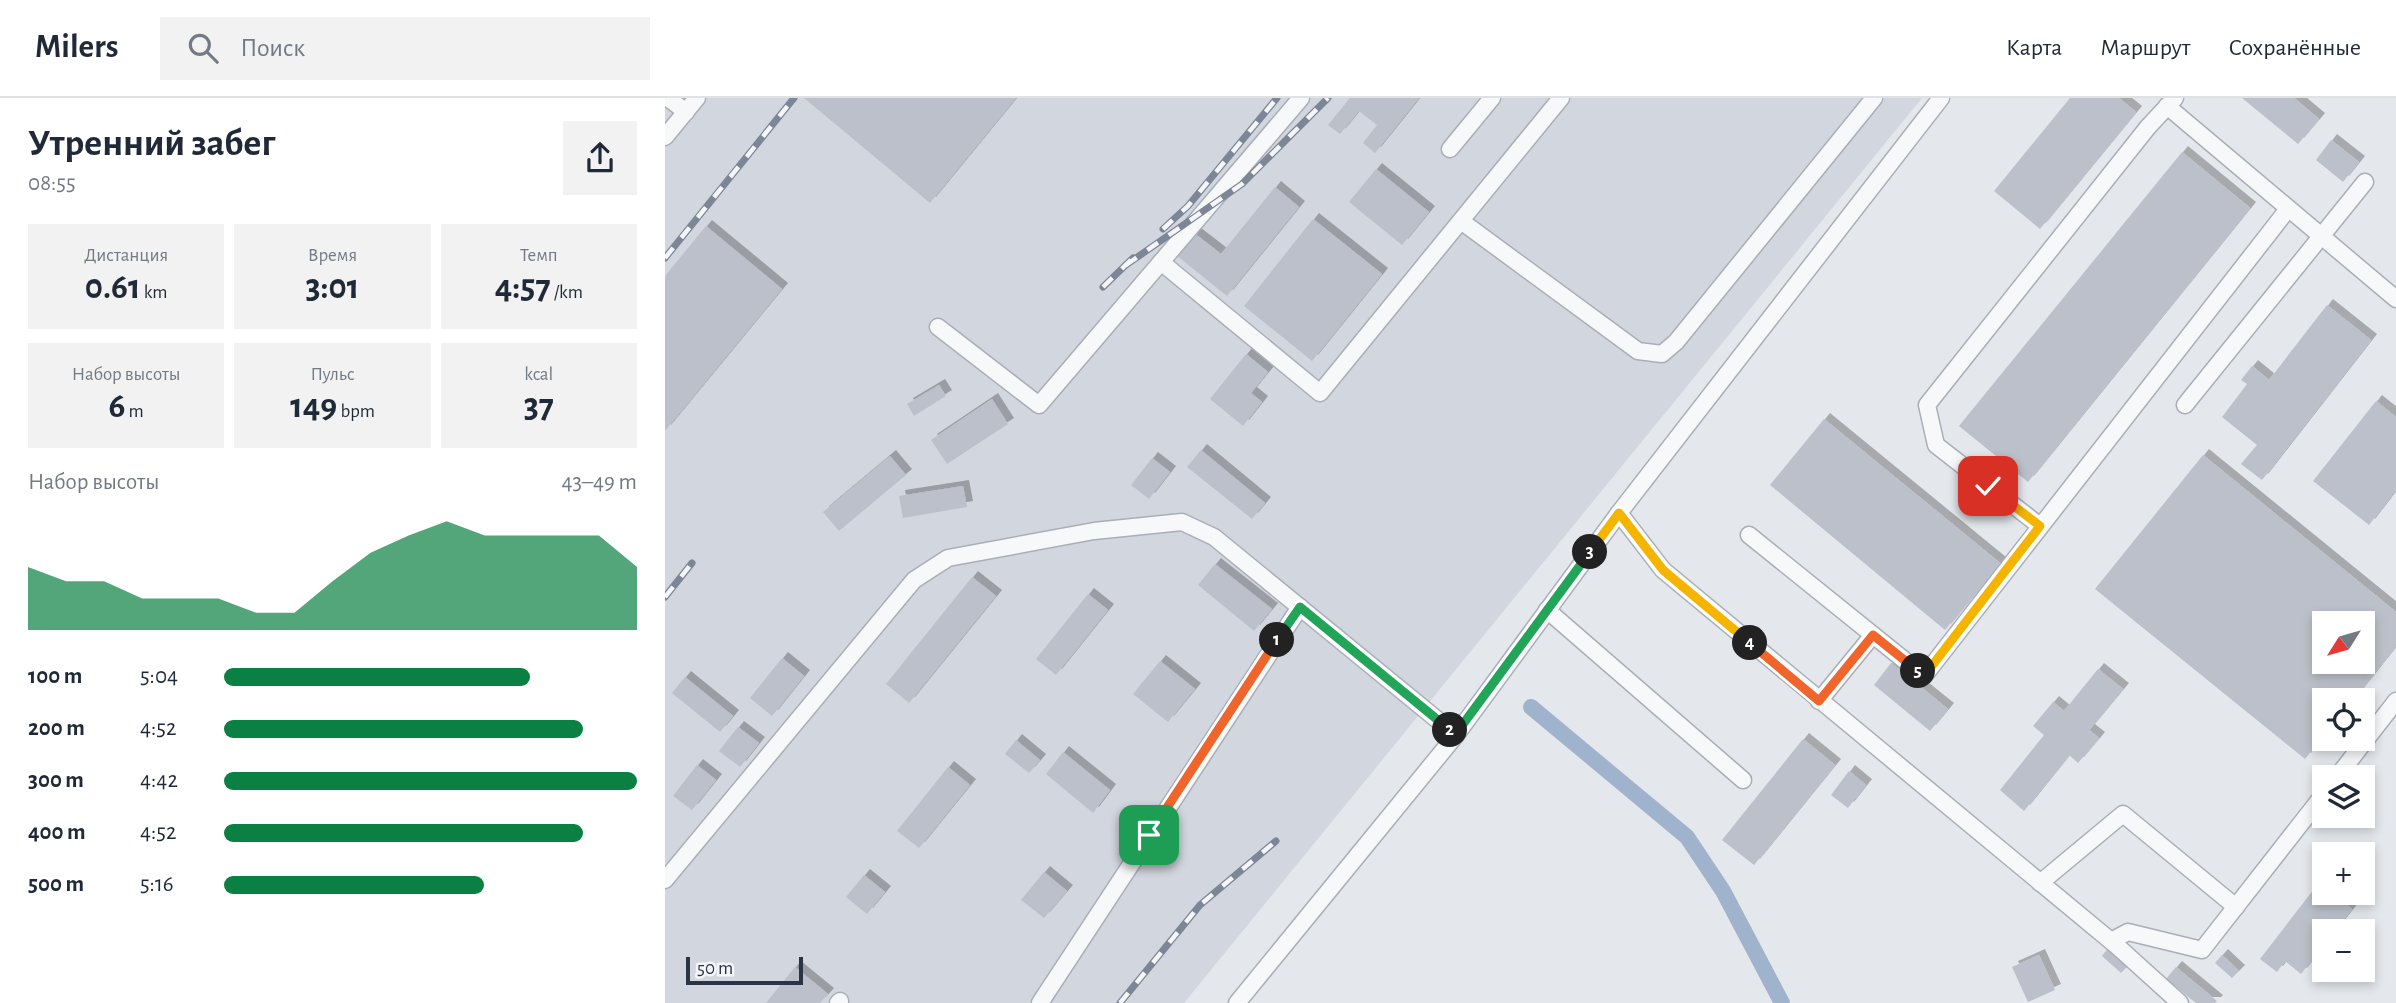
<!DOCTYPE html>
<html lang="ru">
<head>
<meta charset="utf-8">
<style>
	body { margin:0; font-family:"Alegreya Sans",sans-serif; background:#f2f2f3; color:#1f2937; height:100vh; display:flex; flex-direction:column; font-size:26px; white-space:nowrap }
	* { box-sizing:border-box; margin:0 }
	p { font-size:23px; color:#747a83 }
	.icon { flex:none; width:38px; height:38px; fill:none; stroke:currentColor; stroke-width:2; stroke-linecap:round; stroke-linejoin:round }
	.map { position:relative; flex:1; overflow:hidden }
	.details { display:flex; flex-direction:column; background:#fff; width:665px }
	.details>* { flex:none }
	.needle { width:46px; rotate:233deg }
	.fabs { position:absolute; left:1647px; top:513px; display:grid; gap:14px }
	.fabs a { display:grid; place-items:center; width:63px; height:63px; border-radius:0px; background:#fff; box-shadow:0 4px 10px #0003; font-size:35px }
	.scale { position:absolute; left:21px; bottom:18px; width:117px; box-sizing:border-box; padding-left:7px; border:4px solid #2b3445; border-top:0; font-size:19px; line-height:24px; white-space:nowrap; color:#2b3445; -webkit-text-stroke:5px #f4f6f9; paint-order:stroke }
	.pin { position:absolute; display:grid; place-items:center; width:60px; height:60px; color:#fff; margin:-30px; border-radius:14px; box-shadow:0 4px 10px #0006 }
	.km { position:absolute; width:35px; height:35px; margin:-18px; border-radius:50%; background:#222; color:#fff; font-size:19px; line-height:35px; text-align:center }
	.round { display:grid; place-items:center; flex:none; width:74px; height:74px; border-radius:0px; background:#f2f2f3 }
	.head { display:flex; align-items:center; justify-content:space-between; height:119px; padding:0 28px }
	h1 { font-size:38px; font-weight:700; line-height:52px }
	.figures { display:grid; grid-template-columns:repeat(3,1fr); gap:10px; height:119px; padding:7px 28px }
	.figures div { display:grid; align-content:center; border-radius:0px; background:#f2f2f3; text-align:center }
	.figures b { font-size:35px; font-weight:700 }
	.figures small { font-size:19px; font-weight:400 }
	.figures p { font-size:19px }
	.chart { height:196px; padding:14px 28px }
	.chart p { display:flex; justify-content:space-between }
	.chart svg { width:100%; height:126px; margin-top:7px; fill:#0b8043; opacity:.7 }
	ul { padding:0 28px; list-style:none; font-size:23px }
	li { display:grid; grid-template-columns:112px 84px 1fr; align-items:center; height:52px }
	li i { height:18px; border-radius:9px; background:#0b8043 }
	header { display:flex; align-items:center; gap:42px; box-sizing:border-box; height:98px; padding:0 35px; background:#fff; border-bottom:2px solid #e0e1e3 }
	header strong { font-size:33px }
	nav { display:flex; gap:38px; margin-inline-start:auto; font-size:24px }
	.search { width:490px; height:63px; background:#f2f2f3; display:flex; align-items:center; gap:18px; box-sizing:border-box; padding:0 24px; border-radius:0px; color:#747a83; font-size:26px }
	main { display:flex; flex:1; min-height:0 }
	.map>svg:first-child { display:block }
	.built { fill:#d2d6de }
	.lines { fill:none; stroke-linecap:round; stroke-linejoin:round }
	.canal { stroke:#9fb4cc; stroke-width:16 }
	.building { fill:#bbc0ca; fill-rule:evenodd; filter:url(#shadow) }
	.minor-casing { stroke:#a9aeb7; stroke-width:19 }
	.minor { stroke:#f7f8fa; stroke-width:16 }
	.rail-casing { stroke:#7d8696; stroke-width:7 }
	.rail { stroke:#f4f6f9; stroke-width:4.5; stroke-dasharray:13; stroke-linecap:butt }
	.split-1-casing { stroke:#fff; stroke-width:14 }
	.split-2-casing { stroke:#fff; stroke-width:14 }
	.split-3-casing { stroke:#fff; stroke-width:14 }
	.split-4-casing { stroke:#fff; stroke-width:14 }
	.split-5-casing { stroke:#fff; stroke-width:14 }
	.split-6-casing { stroke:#fff; stroke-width:14 }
	.split-1 { stroke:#f0652b; stroke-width:9 }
	.split-2 { stroke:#22a559; stroke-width:9 }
	.split-3 { stroke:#22a559; stroke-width:9 }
	.split-4 { stroke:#f5b400; stroke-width:9 }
	.split-5 { stroke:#f0652b; stroke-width:9 }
	.split-6 { stroke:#f5b400; stroke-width:9 }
</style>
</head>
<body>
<header>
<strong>Milers</strong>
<div class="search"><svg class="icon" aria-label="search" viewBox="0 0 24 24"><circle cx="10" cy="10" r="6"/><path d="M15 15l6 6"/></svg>Поиск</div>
<nav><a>Карта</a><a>Маршрут</a><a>Сохранённые</a></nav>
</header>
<main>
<section class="details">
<div class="head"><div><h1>Утренний забег</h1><p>08:55</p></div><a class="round"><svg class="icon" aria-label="share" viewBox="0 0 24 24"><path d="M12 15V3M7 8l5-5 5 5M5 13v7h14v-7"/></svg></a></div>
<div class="figures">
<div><p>Дистанция</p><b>0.61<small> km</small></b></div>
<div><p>Время</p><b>3:01</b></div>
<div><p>Темп</p><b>4:57<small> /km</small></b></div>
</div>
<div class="figures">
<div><p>Набор высоты</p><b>6<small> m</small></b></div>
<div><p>Пульс</p><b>149<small> bpm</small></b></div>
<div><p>kcal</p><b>37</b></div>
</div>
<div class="chart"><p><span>Набор высоты</span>43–49 m</p>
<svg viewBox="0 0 160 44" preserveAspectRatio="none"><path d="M0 44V22L10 27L20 27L30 33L40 33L50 33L60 38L70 38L80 27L90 17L100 11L110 6L120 11L130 11L140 11L150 11L160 22V44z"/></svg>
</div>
<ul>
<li><b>100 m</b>5:04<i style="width:74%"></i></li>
<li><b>200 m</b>4:52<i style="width:87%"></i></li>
<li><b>300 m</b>4:42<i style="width:100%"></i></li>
<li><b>400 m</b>4:52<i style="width:87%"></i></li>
<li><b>500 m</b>5:16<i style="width:63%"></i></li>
</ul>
</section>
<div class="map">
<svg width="1731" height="905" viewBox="0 0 1731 905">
	<defs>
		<filter id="shadow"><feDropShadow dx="6" dy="-6" stdDeviation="0" flood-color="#0004"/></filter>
	</defs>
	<rect width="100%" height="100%" fill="#e4e7ec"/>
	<!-- built -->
	<polygon class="built" points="0,0 1257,0 519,905 0,905"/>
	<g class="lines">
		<!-- canal -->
		<polyline class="canal" points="866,609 1022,739 1058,793 1117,905"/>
	</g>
	<!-- building -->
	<g class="building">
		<polygon points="139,0 351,0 265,105"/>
		<polygon points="685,0 754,0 710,55 698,45 712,27 694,13 675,36 663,27"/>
		<polygon points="1405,0 1454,0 1471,14 1375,131 1329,93"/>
		<polygon points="1577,0 1629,0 1654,21 1633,46"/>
		<polygon points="1666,42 1694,64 1678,84 1651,62"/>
		<polygon points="1517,54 1585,110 1363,384 1294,328"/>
		<polygon points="711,71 764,114 737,147 684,104"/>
		<polygon points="610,89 634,109 562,198 511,157 529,135 556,156"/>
		<polygon points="648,121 717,176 647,263 579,208"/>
		<polygon points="41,128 117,191 0,333 0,178"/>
		<polygon points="1662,207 1706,242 1597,382 1576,366 1592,347 1557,319 1582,286 1576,282 1587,268 1604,282"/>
		<polygon points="581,256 603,274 586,295 597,304 578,328 545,301"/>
		<polygon points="274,287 281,298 249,318 242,306"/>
		<polygon points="327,301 343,326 282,366 266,342"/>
		<polygon points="1711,303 1731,319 1731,392 1704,427 1648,383"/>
		<polygon points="1159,321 1335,465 1280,532 1105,387"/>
		<polygon points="536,352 600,405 587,421 522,369"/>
		<path d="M 1538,357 L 1731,514 L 1731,548 L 1688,602 L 1659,602 L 1659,637 L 1640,661 L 1430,491 ZM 1659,525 L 1698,525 L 1698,564 L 1659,564 Z"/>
		<polygon points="225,358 241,377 174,433 158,414"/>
		<polygon points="487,360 505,374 484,401 466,387"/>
		<polygon points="298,388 302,409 238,420 234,398"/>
		<polygon points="550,466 607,511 589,533 533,487"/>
		<polygon points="307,479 331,498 244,605 221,586"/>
		<polygon points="423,496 443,512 391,577 371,561"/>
		<polygon points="117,560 139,578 107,618 85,600"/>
		<polygon points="495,563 530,591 503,624 468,596"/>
		<polygon points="1226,565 1283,611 1265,633 1209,587"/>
		<polygon points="1433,571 1458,591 1424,632 1434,640 1413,665 1404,657 1359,713 1335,692 1379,637 1368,628 1388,604 1399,613"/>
		<polygon points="20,579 68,618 55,634 7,595"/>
		<polygon points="73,629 94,645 75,669 54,653"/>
		<polygon points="1138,641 1170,667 1089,767 1057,742"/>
		<polygon points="351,642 375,662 364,675 340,656"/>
		<polygon points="398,654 445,692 428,715 381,676"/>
		<polygon points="32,667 51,682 27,712 8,698"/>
		<polygon points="283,669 305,687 254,750 232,733"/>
		<polygon points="1184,673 1201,687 1183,710 1166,697"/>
		<polygon points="379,774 402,793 379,820 356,802"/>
		<polygon points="199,777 220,794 202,816 181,799"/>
		<polygon points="1659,778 1659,794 1673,794 1670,798 1687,811 1670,833 1659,833 1659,847 1636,876 1620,863 1612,874 1595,861"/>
		<polygon points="1444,849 1464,867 1456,875 1437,858"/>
		<polygon points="1374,857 1390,892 1363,904 1347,869"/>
		<polygon points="1557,857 1574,873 1567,880 1550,865"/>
		<polygon points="130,869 163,896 155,905 101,905"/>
		<polygon points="1511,869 1552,903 1550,905 1531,905 1501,881"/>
	</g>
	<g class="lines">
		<!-- minor casing -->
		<g class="minor-casing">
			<g id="minor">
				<polyline points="3,0 21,14"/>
				<polyline points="1502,8 1731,201"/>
				<polyline points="0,39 32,0"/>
				<polyline points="785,51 827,0"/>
				<polyline points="796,123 973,253 997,256 1011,244 1209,0"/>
				<polyline points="496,164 655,295 896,0"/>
				<polyline points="273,229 374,307 636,0"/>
				<polyline points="1520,307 1700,84"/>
				<polyline points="954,415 998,472 1452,848 1515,905"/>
				<polyline points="1375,428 1271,347 1262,307 1483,29 1510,0"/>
				<polyline points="1084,437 1259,578 1623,111"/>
				<polyline points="882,512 1078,682"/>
				<polyline points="1154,603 1208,537"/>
				<polyline points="1672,679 1731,603"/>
				<polyline points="0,782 249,482 283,460 429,433 517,424 549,439 791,637"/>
				<polyline points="1375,785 1458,716 1571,809"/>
				<polyline points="1446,843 1463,834 1537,852 1659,696"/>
				<polyline points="173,905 175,903"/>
				<polyline points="375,905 635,509"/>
				<polyline points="572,905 791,637 954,415 1276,0"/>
			</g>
		</g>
		<!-- minor -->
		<use href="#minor" class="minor"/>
		<!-- rail casing -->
		<g class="rail-casing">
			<g id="rail">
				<polyline points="498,131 523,108 612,0"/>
				<polyline points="0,160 129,0"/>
				<polyline points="461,167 577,86 663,0"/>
				<polyline points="438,189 468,160"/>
				<polyline points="0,499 27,465"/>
				<polyline points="455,905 535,807 611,743"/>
			</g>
		</g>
		<!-- rail -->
		<use href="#rail" class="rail"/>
	</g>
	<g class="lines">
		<!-- split-1 casing -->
		<g class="split-1-casing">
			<polyline id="split-1" points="484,737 612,542"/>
		</g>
		<!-- split-2 casing -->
		<g class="split-2-casing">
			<polyline id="split-2" points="612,542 635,509 785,632"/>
		</g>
		<!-- split-3 casing -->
		<g class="split-3-casing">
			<polyline id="split-3" points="785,632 790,637 925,454"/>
		</g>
		<!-- split-4 casing -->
		<g class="split-4-casing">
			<polyline id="split-4" points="925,454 954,415 998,472 1085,545"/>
		</g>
		<!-- split-5 casing -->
		<g class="split-5-casing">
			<polyline id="split-5" points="1085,545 1154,603 1208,537 1253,573"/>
		</g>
		<!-- split-6 casing -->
		<g class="split-6-casing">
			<polyline id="split-6" points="1253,573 1259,578 1375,428 1323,388"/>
		</g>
		<!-- split-1 -->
		<use href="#split-1" class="split-1"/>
		<!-- split-2 -->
		<use href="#split-2" class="split-2"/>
		<!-- split-3 -->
		<use href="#split-3" class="split-3"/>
		<!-- split-4 -->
		<use href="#split-4" class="split-4"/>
		<!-- split-5 -->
		<use href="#split-5" class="split-5"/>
		<!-- split-6 -->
		<use href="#split-6" class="split-6"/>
	</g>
</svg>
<div class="fabs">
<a><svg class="needle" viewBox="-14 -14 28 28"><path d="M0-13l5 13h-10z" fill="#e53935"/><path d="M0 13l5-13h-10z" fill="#747a83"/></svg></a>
<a><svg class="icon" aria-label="locate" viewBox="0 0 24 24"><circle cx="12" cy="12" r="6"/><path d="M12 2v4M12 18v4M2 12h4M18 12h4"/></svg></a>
<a><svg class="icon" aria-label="layers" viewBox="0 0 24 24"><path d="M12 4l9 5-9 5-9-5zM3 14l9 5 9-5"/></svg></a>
<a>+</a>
<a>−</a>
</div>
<div class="scale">50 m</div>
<div class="pin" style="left:484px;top:737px;background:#1e9e55"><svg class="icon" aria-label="arrive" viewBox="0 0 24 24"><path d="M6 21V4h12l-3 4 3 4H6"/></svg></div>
<div class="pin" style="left:1323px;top:388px;background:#d93025"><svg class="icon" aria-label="check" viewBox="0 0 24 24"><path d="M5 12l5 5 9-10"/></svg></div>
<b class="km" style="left:612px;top:542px">1</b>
<b class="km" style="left:785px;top:632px">2</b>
<b class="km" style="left:925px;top:454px">3</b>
<b class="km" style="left:1085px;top:545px">4</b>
<b class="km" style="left:1253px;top:573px">5</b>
</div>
</main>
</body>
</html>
